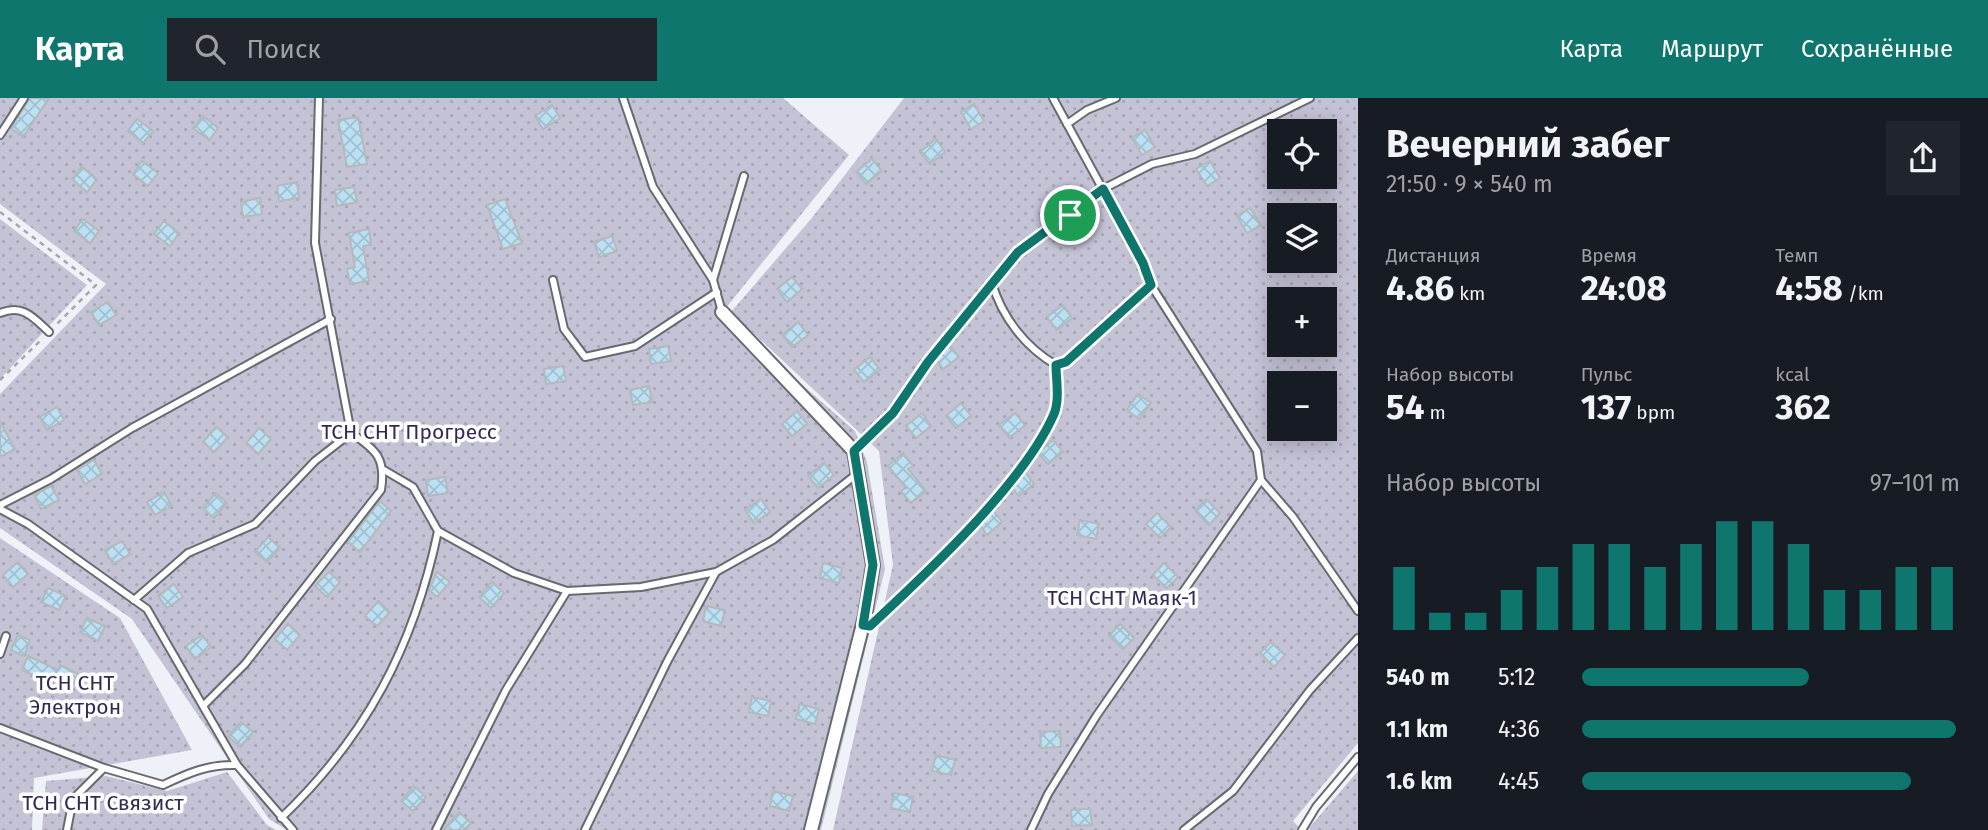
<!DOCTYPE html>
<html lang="ru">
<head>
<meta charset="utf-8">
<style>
	body { margin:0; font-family:"Fira Sans",sans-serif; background:#20242c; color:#f1f3f6; height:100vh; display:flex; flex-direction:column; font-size:26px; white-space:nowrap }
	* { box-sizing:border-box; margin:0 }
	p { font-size:23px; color:#9ea1a6 }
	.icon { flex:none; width:38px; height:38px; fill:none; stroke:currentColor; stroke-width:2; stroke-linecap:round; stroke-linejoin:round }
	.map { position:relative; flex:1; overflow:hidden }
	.drawer { display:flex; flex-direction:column; background:#171b24; width:630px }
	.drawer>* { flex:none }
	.controls { position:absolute; left:1267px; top:21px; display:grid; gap:14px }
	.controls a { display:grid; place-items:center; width:70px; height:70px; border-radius:0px; background:#171b24; box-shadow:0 4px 18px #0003; font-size:35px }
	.pin { position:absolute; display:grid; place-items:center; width:60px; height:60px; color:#fff; margin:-30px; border:4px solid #fff; border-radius:50%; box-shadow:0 2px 7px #0007 }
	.round { display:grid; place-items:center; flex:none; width:74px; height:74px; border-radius:0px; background:#20242c }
	.summary { display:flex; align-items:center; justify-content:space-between; height:119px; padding:0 28px }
	h1 { font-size:38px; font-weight:700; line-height:52px }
	.stats { display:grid; grid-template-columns:repeat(3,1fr); gap:10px; height:119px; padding:7px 28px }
	.stats div { display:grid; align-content:center }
	.stats b { font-size:35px; font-weight:700 }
	.stats small { font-size:19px; font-weight:400 }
	.stats p { font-size:19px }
	.chart { height:196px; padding:14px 28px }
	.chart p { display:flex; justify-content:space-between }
	.chart svg { width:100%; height:126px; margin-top:7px; stroke:#0f766e; stroke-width:6 }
	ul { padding:0 28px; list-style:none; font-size:23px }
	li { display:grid; grid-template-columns:112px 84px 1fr; align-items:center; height:52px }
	li i { height:18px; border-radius:9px; background:#0f766e }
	header { display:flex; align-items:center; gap:42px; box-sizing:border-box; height:98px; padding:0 35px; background:#0f766e; color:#fff }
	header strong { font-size:33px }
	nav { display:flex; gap:38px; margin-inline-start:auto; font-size:24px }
	.search { width:490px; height:63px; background:#20242c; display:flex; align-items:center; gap:18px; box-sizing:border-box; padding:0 24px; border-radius:0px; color:#9ea1a6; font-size:26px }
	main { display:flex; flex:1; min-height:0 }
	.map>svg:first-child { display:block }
	.garden { fill:url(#garden-dots); fill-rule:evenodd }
	.building { fill:url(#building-cross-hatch); stroke:#b3b9bc; stroke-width:2 }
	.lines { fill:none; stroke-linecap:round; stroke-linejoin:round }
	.lane-casing { stroke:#676b6f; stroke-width:10 }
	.street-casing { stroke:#676b6f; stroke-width:16 }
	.path { stroke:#a3a7ab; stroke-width:2.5; stroke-dasharray:5 5; stroke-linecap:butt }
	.lane { stroke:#fff; stroke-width:6 }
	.street { stroke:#fff; stroke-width:12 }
	.route-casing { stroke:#fff; stroke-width:14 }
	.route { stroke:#0f766e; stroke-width:9 }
	.labels { text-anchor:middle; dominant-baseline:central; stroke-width:7; stroke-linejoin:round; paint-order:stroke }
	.park-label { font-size:21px; fill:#322954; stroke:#fff }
</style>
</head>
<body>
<header>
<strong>Карта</strong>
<div class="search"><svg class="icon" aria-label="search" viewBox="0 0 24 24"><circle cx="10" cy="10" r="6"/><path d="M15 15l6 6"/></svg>Поиск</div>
<nav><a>Карта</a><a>Маршрут</a><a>Сохранённые</a></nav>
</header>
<main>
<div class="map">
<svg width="1358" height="732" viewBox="0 0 1358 732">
	<defs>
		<pattern id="garden-dots" width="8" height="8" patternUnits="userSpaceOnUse" patternTransform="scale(1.75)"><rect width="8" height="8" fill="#c4c2d5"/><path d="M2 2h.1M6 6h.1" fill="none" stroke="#a7a6b6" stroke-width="1.8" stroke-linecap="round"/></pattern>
		<pattern id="building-cross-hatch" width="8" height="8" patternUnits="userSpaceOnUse" patternTransform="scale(1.75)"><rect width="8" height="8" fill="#bce0f2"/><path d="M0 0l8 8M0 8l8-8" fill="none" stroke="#a0bfcf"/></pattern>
	</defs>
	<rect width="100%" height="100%" fill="#eef2f8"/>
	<!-- garden -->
	<g class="garden">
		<polygon points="0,0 783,0 849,57 721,216 855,333 867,364 885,471 821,732 287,732 269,721 132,521 0,430 0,296 106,186 0,106"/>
		<path d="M 904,0 L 1358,0 L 1358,645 L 1293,723 L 1302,732 L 833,732 L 893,467 L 879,353 L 731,214 L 811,121 ZM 1279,33 L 1325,33 L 1325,79 L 1279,79 ZM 1279,117 L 1325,117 L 1325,163 L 1279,163 ZM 1279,201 L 1325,201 L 1325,247 L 1279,247 ZM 1279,285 L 1325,285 L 1325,331 L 1279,331 Z"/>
		<polygon points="0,121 87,187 0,281"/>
		<polygon points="0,440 120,520 192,652 34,680 32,732 0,732"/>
		<polygon points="1358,673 1358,732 1310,732 1309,730"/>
		<polygon points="227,674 267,727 276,732 42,732 46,683 106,678 167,693"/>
	</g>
	<!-- building -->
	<g class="building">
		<polygon points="30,0 49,0 23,39 11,30"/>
		<polygon points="974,6 984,23 971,31 961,14"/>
		<polygon points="552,7 560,20 543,31 535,18"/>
		<polygon points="203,18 218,30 209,42 193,30"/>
		<polygon points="358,19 367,66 347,69 338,22"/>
		<polygon points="137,21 153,33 143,45 128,33"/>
		<polygon points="1145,32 1155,49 1142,57 1132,40"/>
		<polygon points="936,41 945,54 930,66 920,54"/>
		<polygon points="872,61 882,73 866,86 856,74"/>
		<polygon points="142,63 158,75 148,88 133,76"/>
		<polygon points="1210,63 1220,80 1207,88 1196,71"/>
		<polygon points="82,69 97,81 87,94 72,81"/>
		<polygon points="297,84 299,100 279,103 277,88"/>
		<polygon points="354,89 357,104 337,108 335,92"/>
		<polygon points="260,100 262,116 243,119 241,104"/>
		<polygon points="505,101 522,145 503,151 487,107"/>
		<polygon points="1250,110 1261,127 1247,135 1237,118"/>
		<polygon points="83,121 99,133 90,145 74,133"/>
		<polygon points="164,123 179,135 170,148 154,136"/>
		<polygon points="369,131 371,147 363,148 369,183 350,186 347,171 355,169 349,135"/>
		<polygon points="612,138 617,153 599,159 594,144"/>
		<polygon points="792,179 802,191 787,204 777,191"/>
		<polygon points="108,204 116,217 99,227 91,214"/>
		<polygon points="1063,207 1072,220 1057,232 1047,219"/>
		<polygon points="798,224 808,237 792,249 782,237"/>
		<polygon points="949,247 959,259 943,271 937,262"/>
		<polygon points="668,248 671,263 651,266 649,251"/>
		<polygon points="870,259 880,272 864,284 854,272"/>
		<polygon points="563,268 566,283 546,286 544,271"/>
		<polygon points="649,288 652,304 633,307 630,292"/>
		<polygon points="1138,296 1151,305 1139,321 1127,312"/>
		<polygon points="961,305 971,318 956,330 946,318"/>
		<polygon points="57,309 64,322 47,332 40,319"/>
		<polygon points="797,313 807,326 792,338 782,326"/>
		<polygon points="922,315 931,328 916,340 906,328"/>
		<polygon points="1015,315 1025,327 1009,340 999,327"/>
		<polygon points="0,324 15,351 0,359"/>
		<polygon points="216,329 228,339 214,354 203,344"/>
		<polygon points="259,330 271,341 258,356 246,345"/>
		<polygon points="1053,342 1063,354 1048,366 1038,355"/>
		<polygon points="903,355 913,368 908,371 926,393 911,405 901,393 906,390 888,368"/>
		<polygon points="94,362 102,376 85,386 77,372"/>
		<polygon points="824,365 834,377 818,390 808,378"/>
		<polygon points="1025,374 1034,386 1019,398 1012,390"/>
		<polygon points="445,379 448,395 428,398 426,382"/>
		<polygon points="51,388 59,402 41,411 34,397"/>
		<polygon points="164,394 172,408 155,417 147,404"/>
		<polygon points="216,395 227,405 214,420 203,410"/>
		<polygon points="761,401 770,414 754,425 745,412"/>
		<polygon points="1206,401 1220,415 1209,427 1195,413"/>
		<polygon points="380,403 391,413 360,454 348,444"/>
		<polygon points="993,412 1002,424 987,437 980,427"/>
		<polygon points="1157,415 1171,429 1160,440 1146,426"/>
		<polygon points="1080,422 1099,426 1096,441 1077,437"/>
		<polygon points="268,439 280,450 267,464 255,454"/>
		<polygon points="122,443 130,456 113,466 105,452"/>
		<polygon points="18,464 28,476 13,489 3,477"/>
		<polygon points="823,465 842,470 839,485 820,480"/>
		<polygon points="1164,465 1178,479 1167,490 1153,477"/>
		<polygon points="329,474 340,484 327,499 315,488"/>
		<polygon points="437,474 450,484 437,499 429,492"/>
		<polygon points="492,484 504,495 491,510 479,499"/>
		<polygon points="174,486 183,499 167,510 158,498"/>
		<polygon points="48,490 66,498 59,512 41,504"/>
		<polygon points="378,503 390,514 377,528 365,518"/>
		<polygon points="706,508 725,512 721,528 703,523"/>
		<polygon points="87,520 105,528 98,543 80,534"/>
		<polygon points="288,526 300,537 287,552 275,541"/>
		<polygon points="1120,526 1134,540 1123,551 1109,538"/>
		<polygon points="18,537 30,542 24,558 11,552"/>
		<polygon points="202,537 211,549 195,561 186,548"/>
		<polygon points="1271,544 1285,557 1274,569 1260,555"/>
		<polygon points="28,558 58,572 60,567 78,576 71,590 41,576 39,580 22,572"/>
		<polygon points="752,599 771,603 768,618 749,614"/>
		<polygon points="800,606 819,611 815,626 796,621"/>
		<polygon points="241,624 253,634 240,649 228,638"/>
		<polygon points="1060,633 1061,649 1041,650 1040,634"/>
		<polygon points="936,657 955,662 951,677 932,673"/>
		<polygon points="414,688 426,699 413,713 401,703"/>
		<polygon points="773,693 793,698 789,713 770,708"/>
		<polygon points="894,695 913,699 910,714 891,710"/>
		<polygon points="1084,711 1090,711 1092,727 1072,728 1071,712"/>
		<polygon points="459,714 471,725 464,732 443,732"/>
	</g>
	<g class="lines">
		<!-- lane casing -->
		<g class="lane-casing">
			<g id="lane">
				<polyline points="319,0 315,145 351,335"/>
				<polyline points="623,0 653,89 713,182"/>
				<polyline points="1053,0 1143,165 1151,187"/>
				<polyline points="1067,26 1087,12 1116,0"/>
				<polyline points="0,37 24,0"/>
				<polyline points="553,182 564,231 585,259 635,248 717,194"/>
				<path d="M 992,185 C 1002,219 1025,249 1056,267 L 1066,264 L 1151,187 L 1257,353 L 1261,382 L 1293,419 L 1358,513"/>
				<polyline points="722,214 713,182 744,78"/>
				<path d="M 0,215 C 23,206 33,219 49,234"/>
				<polyline points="854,353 893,315 928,264 1018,154 1103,91 1152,66 1195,56 1310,0"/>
				<polyline points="0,407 51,381 132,330 331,221"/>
				<polyline points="0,411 28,426 147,511 237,667 293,732"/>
				<polyline points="438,433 514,475 567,493 641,489 716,474 773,442 858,375"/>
				<path d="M 134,502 L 188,455 L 255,426 L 315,363 L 351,335 C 377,352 386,361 381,392 L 245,566 L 203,608"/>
				<path d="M 863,527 L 870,528 C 926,476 1024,384 1054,316 C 1060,301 1056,282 1056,267"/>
				<polyline points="0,556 6,538"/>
				<path d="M 0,630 L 104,670 L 163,687 C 188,675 209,666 237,667"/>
				<path d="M 281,720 C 367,638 414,548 438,433 L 413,389 L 384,372"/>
				<polyline points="67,732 73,701 104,670"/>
				<polyline points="436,732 506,592 567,493"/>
				<polyline points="585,732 668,562 716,474"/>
				<polyline points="1031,732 1048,696 1097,617 1261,382"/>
				<polyline points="1184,732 1233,693 1310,592 1358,540"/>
				<polyline points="1302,732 1316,709 1358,659"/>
			</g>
		</g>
		<!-- street casing -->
		<g class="street-casing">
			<polyline id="street" points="722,214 854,353 873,467 865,518 811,732"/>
		</g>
		<!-- path -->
		<g class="path">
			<polyline points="0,114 96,187 55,228"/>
			<polyline points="0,282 43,240"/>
		</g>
		<!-- lane -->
		<use href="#lane" class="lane"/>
		<!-- street -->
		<use href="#street" class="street"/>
	</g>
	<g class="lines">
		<!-- route casing -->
		<g class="route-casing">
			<path id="route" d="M 1103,91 L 1143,165 L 1151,187 L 1066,264 L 1056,267 C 1056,282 1060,301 1054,316 C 1024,385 926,476 870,528 L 863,527 L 873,467 L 854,353 L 893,315 L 928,264 L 1018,154 Z"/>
		</g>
		<!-- route -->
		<use href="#route" class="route"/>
	</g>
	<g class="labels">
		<!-- park labels -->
		<g class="park-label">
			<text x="409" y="334">ТСН СНТ Прогресс</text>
			<text x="1122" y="500">ТСН СНТ Маяк-1</text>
			<text x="75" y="585">ТСН СНТ<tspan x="75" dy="24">Электрон</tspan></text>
			<text x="103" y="705">ТСН СНТ Связист</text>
		</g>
	</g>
</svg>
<div class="controls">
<a><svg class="icon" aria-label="locate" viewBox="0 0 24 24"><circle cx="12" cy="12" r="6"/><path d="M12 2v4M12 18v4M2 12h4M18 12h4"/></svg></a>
<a><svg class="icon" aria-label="layers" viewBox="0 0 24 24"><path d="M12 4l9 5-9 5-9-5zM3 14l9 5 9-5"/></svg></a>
<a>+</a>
<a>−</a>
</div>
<div class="pin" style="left:1070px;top:117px;background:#1e9e55"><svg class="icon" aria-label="arrive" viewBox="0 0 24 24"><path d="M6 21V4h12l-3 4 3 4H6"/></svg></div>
</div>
<section class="drawer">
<div class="summary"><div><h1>Вечерний забег</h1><p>21:50 · 9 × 540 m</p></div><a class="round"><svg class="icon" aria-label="share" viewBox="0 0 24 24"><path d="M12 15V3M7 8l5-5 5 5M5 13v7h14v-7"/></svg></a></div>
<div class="stats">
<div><p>Дистанция</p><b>4.86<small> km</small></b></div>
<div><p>Время</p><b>24:08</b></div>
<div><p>Темп</p><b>4:58<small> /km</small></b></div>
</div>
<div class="stats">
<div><p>Набор высоты</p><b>54<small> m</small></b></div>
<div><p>Пульс</p><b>137<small> bpm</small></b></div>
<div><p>kcal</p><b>362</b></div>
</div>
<div class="chart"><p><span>Набор высоты</span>97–101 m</p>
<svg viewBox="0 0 160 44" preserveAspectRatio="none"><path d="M5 44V22M15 44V38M25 44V38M35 44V30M45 44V22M55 44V14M65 44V14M75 44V22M85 44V14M95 44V6M105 44V6M115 44V14M125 44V30M135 44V30M145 44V22M155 44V22"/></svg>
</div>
<ul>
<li><b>540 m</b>5:12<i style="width:60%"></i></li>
<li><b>1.1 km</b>4:36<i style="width:99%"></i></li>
<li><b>1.6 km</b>4:45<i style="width:87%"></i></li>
</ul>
</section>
</main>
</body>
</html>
